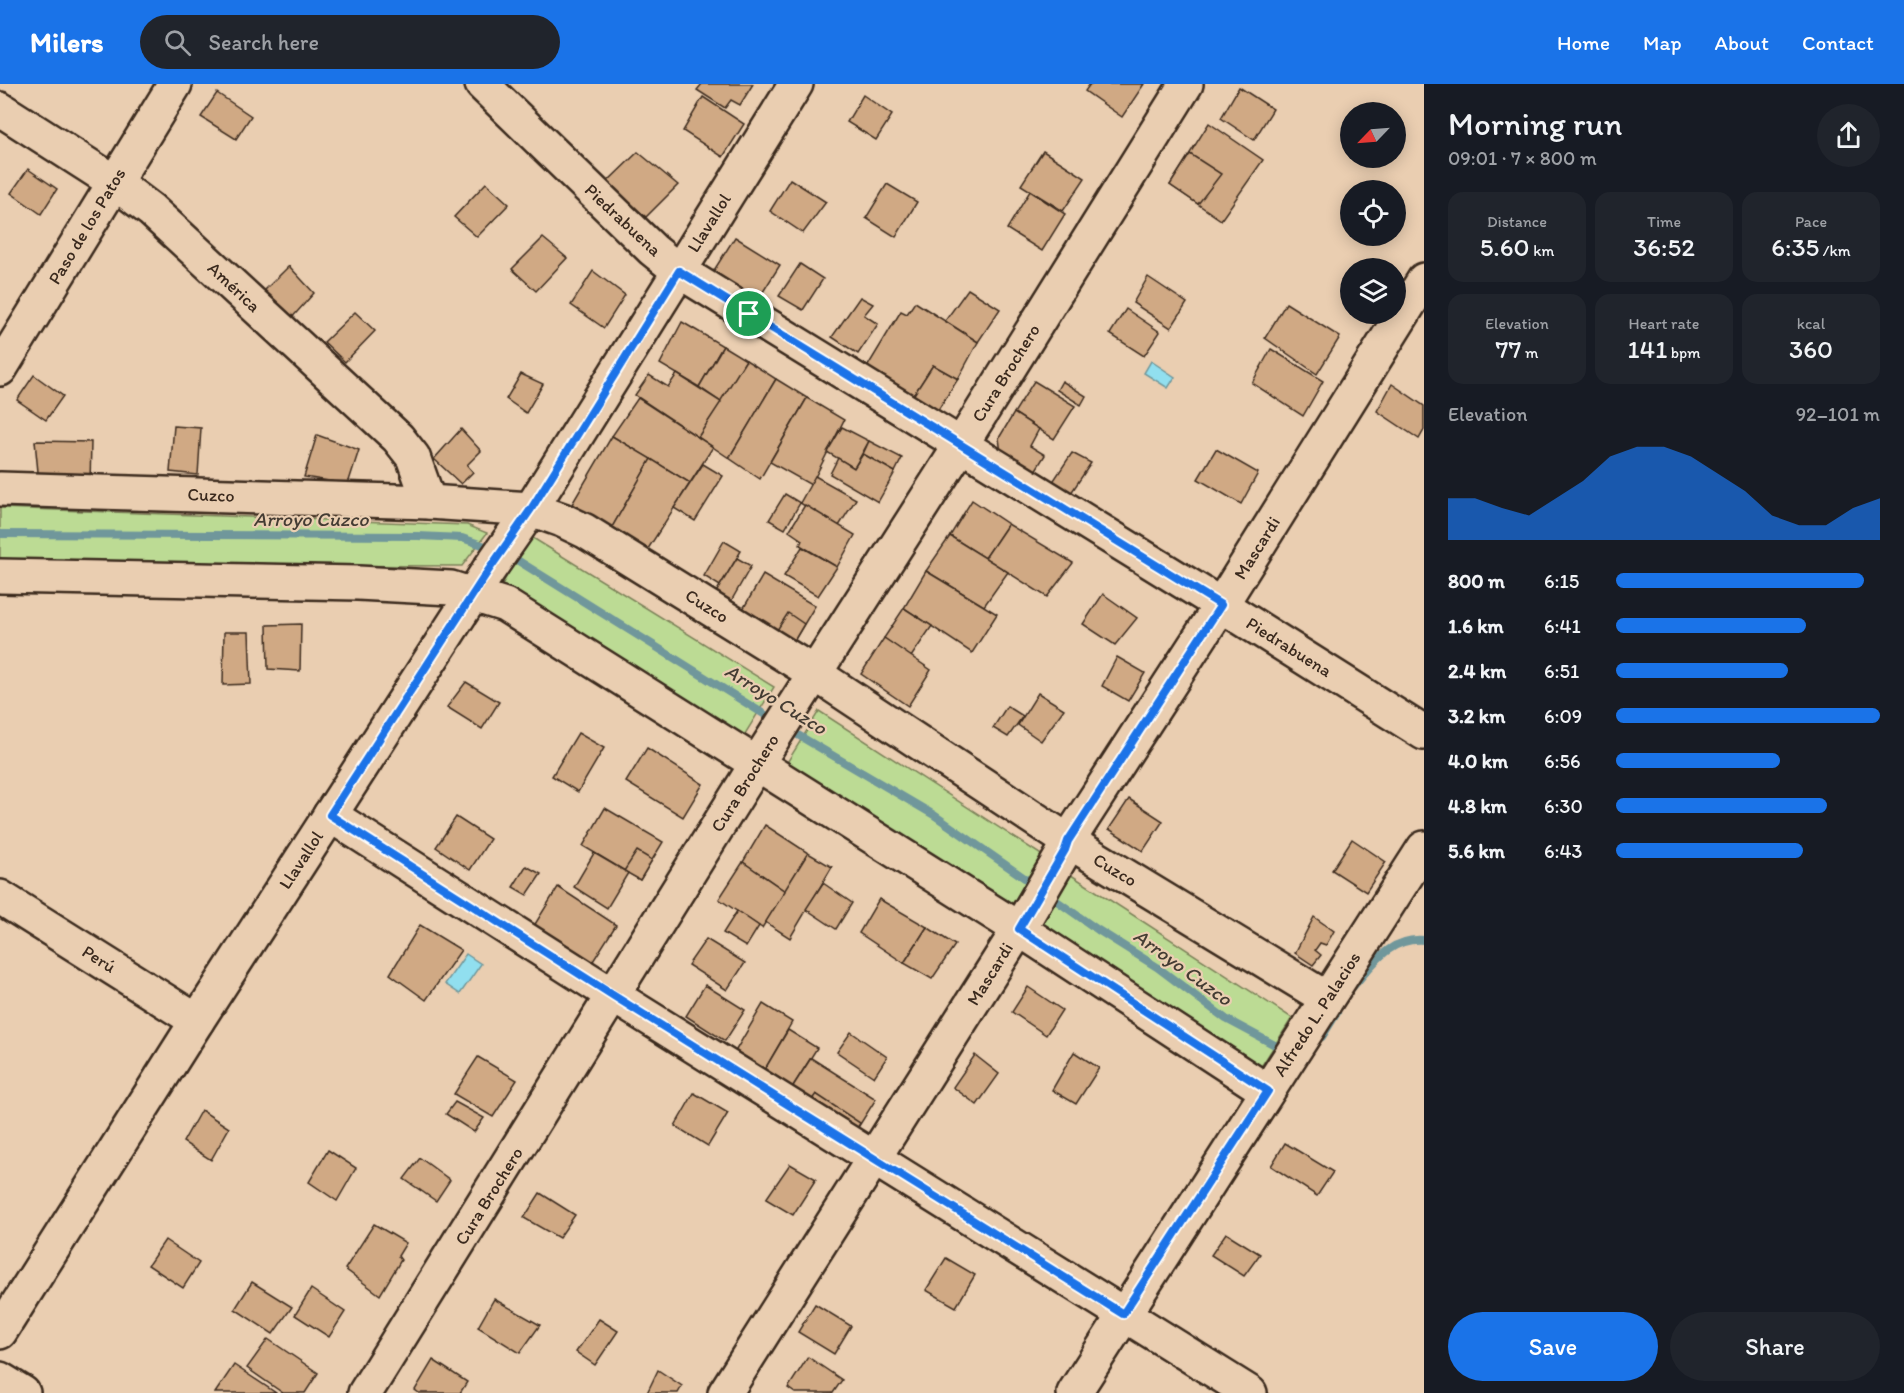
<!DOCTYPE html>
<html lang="en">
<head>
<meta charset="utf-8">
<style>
	body { margin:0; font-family:Itim,sans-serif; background:#20242c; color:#f1f3f6; height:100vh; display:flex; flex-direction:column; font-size:22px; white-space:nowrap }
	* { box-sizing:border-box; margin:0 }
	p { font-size:20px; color:#9ea1a6 }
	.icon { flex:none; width:33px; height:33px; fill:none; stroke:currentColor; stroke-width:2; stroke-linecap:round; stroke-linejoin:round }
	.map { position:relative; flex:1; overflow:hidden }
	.sheet { display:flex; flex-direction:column; background:#171b24; width:480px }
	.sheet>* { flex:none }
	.needle { width:39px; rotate:245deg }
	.tools { position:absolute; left:1340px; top:18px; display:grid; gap:12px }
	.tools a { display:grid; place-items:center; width:66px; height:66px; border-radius:50%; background:#171b24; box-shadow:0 3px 15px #0003; font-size:30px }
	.pin { position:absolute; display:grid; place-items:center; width:51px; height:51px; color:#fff; margin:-26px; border:3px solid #fff; border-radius:50%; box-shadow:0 2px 6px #0007 }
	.round { display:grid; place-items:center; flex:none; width:63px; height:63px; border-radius:32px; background:#20242c }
	.overview { display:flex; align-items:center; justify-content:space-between; height:102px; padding:0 24px }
	h1 { font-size:33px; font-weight:600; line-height:45px }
	.figures { display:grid; grid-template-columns:repeat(3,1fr); gap:9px; height:102px; padding:6px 24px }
	.figures div { display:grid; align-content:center; border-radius:15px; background:#20242c; text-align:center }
	.figures b { font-size:26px; font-weight:600 }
	.figures small { font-size:16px; font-weight:400 }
	.figures p { font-size:16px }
	.chart { height:168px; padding:12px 24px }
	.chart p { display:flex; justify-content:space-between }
	.chart svg { width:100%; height:108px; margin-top:6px; fill:#1a73e8; opacity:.7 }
	.button { display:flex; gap:12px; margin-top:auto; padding:12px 24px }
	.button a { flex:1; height:69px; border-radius:36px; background:#1a73e8; color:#fff; font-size:24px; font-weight:600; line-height:69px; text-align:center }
	.button a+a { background:#20242c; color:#f1f3f6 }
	ul { padding:0 24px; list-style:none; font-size:20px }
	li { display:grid; grid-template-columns:96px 72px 1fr; align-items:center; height:45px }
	li i { height:15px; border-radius:8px; background:#1a73e8 }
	header { display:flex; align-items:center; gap:36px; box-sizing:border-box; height:84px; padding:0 30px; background:#1a73e8; color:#fff }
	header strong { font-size:28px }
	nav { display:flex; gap:33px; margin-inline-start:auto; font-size:21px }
	.search { width:420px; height:54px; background:#20242c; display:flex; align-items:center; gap:15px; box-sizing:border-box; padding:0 21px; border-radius:33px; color:#9ea1a6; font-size:22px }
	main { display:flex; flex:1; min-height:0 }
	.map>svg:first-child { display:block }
	.green { fill:#bcdb94; stroke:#7c8259; stroke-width:1.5 }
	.water { fill:#91dfef; stroke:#6f979b; stroke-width:1.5 }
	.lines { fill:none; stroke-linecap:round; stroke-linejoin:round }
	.stream { stroke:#6f979b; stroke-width:8 }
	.building { fill:#d0a984; stroke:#3b2a1e; stroke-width:1.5 }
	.minor-casing { stroke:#3b2a1e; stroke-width:38 }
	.minor { stroke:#eaceb1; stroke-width:33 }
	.route-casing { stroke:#fff; stroke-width:12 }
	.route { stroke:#1a73e8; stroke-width:8 }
	.labels { text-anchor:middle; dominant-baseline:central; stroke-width:4.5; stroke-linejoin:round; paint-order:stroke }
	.street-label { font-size:18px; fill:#3b2a1e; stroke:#eaceb1 }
	.water-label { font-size:20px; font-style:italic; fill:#443c33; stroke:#eaceb1 }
</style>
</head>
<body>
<header>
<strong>Milers</strong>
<div class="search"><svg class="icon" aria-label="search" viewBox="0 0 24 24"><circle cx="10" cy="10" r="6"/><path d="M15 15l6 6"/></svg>Search here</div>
<nav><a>Home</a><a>Map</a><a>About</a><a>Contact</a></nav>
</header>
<main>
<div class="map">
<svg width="1424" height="1309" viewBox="0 0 1424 1309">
	<rect width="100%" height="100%" fill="#eaceb1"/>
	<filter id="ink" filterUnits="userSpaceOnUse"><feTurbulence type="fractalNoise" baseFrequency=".0167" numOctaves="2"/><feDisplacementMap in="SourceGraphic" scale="12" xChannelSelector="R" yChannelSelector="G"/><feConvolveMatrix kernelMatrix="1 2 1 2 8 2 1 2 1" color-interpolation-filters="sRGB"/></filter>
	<g filter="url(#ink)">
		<!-- green -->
		<g class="green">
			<polygon points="0,424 467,441 487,449 462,482 0,480"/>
			<polygon points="528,451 774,603 740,658 500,505"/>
			<polygon points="819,627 1043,772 1008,827 783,685"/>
			<polygon points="1068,789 1292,934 1257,989 1032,846"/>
		</g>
		<!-- water -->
		<g class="water">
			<polygon points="1151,277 1175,293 1168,304 1144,289"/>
			<polygon points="466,870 481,880 460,910 445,900"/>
		</g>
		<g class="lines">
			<!-- stream -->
			<g class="stream">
				<polyline points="0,450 418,452 462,454 494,465"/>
				<polyline points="509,471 775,637"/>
				<polyline points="786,644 934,731 1036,802"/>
				<polyline points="1047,810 1098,846 1157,883 1226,935 1286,967"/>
				<path d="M 1351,905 C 1373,881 1389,853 1424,856"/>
				<polyline points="1322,953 1337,929"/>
			</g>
		</g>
		<!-- building -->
		<g class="building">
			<polygon points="702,0 753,0 740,21 731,16 725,24 697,6"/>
			<polygon points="1090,0 1144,0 1122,33 1085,7"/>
			<polygon points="1239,3 1273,25 1254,56 1221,34"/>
			<polygon points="217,9 251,32 236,55 201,33"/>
			<polygon points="863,11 892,31 876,56 847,38"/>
			<polygon points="703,13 744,40 723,73 683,47"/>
			<polygon points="1209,39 1263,76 1221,136 1170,101"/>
			<polygon points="1043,67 1085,94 1063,127 1021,101"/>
			<polygon points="638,68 678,101 646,133 606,99"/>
			<polygon points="1190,70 1221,90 1198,120 1170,101"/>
			<polygon points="28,85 57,105 41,130 11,109"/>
			<polygon points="790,95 826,118 803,149 770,127"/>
			<polygon points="486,99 509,120 477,153 454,133"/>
			<polygon points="887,100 917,118 896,153 866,134"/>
			<polygon points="1030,107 1065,130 1042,167 1007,145"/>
			<polygon points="735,153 780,181 756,219 711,191"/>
			<polygon points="543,154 567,174 536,207 512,185"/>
			<polygon points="800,180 823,195 803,226 779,212"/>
			<polygon points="289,182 314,209 289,237 262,209"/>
			<polygon points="593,187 625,211 604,244 571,221"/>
			<polygon points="1148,193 1187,219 1171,244 1133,219"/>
			<polygon points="968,205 1000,225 978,258 945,237"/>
			<polygon points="860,213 873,220 864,231 878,240 858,270 832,253"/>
			<polygon points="915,218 978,258 958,295 933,281 911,315 866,285 901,227 907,230"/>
			<polygon points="1286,219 1340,253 1317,290 1265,254"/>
			<polygon points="1126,225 1160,248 1144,272 1110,250"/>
			<polygon points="355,228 375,247 345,278 324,258"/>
			<polygon points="682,238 723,262 699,303 660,280"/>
			<polygon points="723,262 746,276 721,318 699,303"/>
			<polygon points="1271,265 1323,297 1303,332 1252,299"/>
			<polygon points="746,276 776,295 729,374 698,353"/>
			<polygon points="933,281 958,295 936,329 911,315"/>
			<polygon points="521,290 543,300 526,329 506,315"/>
			<polygon points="677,290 721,318 698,353 635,311 649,291 668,303"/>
			<polygon points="34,291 63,312 46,336 17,316"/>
			<polygon points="776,295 807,314 760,395 729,374"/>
			<polygon points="1034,297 1075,322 1054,355 1014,329"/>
			<polygon points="1062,297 1086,312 1081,321 1057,306"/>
			<polygon points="1392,300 1424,322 1424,346 1419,355 1377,327"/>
			<polygon points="638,314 713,363 690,399 612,352"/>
			<polygon points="807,314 844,336 811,401 770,378"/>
			<polygon points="1014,329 1039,345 1030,362 1045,371 1032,392 1002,377 999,354"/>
			<polygon points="174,342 201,344 198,391 170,388"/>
			<polygon points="842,343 869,357 854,384 827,368"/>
			<polygon points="461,345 481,367 467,381 473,388 461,400 434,375"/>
			<polygon points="317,351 359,366 348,400 304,393"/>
			<polygon points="612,352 651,375 611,445 572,420"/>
			<polygon points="35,357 91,358 90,398 39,398"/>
			<polygon points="869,357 902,374 895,388 863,370"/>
			<polygon points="1216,365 1258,389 1241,420 1198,395"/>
			<polygon points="1072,369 1091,379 1069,412 1052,399"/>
			<polygon points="863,370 895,388 878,418 830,390 838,374 854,384"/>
			<polygon points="651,375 690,399 646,468 611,445"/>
			<polygon points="703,380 723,392 695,437 674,424"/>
			<polygon points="815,392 856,415 839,442 800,419"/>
			<polygon points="785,410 800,419 785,445 769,436"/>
			<polygon points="972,416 1008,440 985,474 950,452"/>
			<polygon points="805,421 855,451 837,483 800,461 802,456 789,447"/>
			<polygon points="1008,440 1073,479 1047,513 985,474"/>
			<polygon points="950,452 1008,488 984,522 926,487"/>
			<polygon points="724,457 741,467 720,502 704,492"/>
			<polygon points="802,463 837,483 818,512 784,492"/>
			<polygon points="737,474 751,482 730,519 715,510"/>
			<polygon points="926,487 997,530 972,569 904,524"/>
			<polygon points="763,491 815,522 794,557 743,525"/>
			<polygon points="1103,510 1137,534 1115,561 1083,540"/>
			<polygon points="904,524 932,542 911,573 884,554"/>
			<polygon points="788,529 804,540 794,557 777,546"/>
			<polygon points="301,540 300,587 268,585 267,541"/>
			<polygon points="224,548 249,548 251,600 223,601"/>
			<polygon points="884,554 931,586 908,622 861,590"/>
			<polygon points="1117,573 1145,589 1128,617 1102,602"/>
			<polygon points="466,598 499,618 482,645 447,623"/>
			<polygon points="1038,609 1064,625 1041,657 1018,641"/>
			<polygon points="1007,622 1023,632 1008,653 993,644"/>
			<polygon points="578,649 604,664 578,708 552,692"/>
			<polygon points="647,664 703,700 683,733 626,698"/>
			<polygon points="1129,715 1163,737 1143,767 1109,745"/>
			<polygon points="605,724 663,758 640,796 583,762"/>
			<polygon points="456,733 490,755 470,786 436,763"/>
			<polygon points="765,741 808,769 785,807 743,778"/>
			<polygon points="1352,755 1386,778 1366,808 1332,786"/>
			<polygon points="637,767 652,776 640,796 624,787"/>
			<polygon points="594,769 628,789 607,824 574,803"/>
			<polygon points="808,769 832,783 790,854 765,838"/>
			<polygon points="743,778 785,807 762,844 719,815"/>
			<polygon points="526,782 541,790 527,811 513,803"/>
			<polygon points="823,799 852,819 836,845 806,825"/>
			<polygon points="558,803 616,841 590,882 532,845"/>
			<polygon points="879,815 927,843 904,879 859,849"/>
			<polygon points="737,827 759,842 746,863 723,849"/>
			<polygon points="1314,833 1334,847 1326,861 1320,859 1315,866 1321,871 1313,881 1295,869"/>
			<polygon points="420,841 461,866 426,916 390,890"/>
			<polygon points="927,843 955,861 932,895 904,879"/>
			<polygon points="706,855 745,879 727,906 688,881"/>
			<polygon points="705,901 745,926 725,957 686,932"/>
			<polygon points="1028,903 1062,926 1046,951 1012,928"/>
			<polygon points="763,920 792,938 762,990 733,971"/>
			<polygon points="788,946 817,964 788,1010 762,990"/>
			<polygon points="851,948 887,973 874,993 837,968"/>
			<polygon points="1074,968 1099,984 1076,1020 1052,1006"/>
			<polygon points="975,971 999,990 977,1021 953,1003"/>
			<polygon points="478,973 517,996 493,1033 454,1010"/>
			<polygon points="811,974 876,1015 852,1053 788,1010"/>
			<polygon points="694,1009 728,1029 708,1062 675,1042"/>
			<polygon points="816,1010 860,1039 852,1053 806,1024"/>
			<polygon points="455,1018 484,1034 474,1048 446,1030"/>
			<polygon points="201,1026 229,1044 211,1076 183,1058"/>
			<polygon points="1285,1059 1333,1088 1317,1112 1271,1082"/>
			<polygon points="328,1066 356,1084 337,1117 309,1098"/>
			<polygon points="420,1074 450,1096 436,1117 404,1095"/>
			<polygon points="790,1080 816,1095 793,1131 766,1115"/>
			<polygon points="540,1109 575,1131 559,1154 524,1134"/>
			<polygon points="374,1140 406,1159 398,1172 401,1176 380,1211 345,1185"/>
			<polygon points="1226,1149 1260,1170 1244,1192 1211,1171"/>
			<polygon points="165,1156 199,1179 183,1204 148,1181"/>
			<polygon points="946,1174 975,1191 956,1223 926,1206"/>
			<polygon points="252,1198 292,1223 273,1250 235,1225"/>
			<polygon points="311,1205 345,1228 329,1253 295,1231"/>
			<polygon points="494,1215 540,1241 520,1269 478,1243"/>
			<polygon points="815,1220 851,1242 834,1270 798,1248"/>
			<polygon points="599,1235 618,1247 595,1281 576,1268"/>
			<polygon points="268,1255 318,1289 305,1309 283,1309 247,1284"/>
			<polygon points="808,1273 842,1296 833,1309 795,1309 788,1304"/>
			<polygon points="433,1276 467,1298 460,1309 419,1309 415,1306"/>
			<polygon points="234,1281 276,1309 215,1309"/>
			<polygon points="658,1286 682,1302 678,1309 647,1309"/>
		</g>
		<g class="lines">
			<!-- minor casing -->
			<g class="minor-casing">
				<g id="minor">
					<polyline points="482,0 653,166 679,187 1221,521 1424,649"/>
					<polyline points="0,25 114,98 151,126 398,354 413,373 429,418"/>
					<polyline points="0,285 175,0"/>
					<polyline points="0,405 429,418 531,425 562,436 585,447 814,589 1068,757 1326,914"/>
					<polyline points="0,492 358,499 451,504 505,521 1019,845 1267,1007"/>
					<polyline points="330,731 614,912 1250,1309"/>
					<polyline points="0,813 197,937"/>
					<polyline points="0,1248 197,937 488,487 531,425 796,0"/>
					<polyline points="0,1295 23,1309"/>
					<polyline points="365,1309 756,681 961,361 1186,0"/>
					<polyline points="725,1309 1019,845 1065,766 1068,757 1221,521 1424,196"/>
					<polyline points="1074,1309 1424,764"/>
				</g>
			</g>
			<!-- minor -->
			<use href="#minor" class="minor"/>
		</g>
	</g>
	<g class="lines" filter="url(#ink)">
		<!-- route casing -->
		<g class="route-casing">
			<polygon id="route" points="679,187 1221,521 1068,757 1065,766 1019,845 1268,1007 1123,1230 614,912 330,731 488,487 531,425"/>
		</g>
		<!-- route -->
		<use href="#route" class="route"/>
	</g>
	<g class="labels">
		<!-- street labels -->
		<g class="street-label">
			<text transform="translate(623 136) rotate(43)">Piedrabuena</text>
			<text transform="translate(709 139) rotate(-58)">Llavallol</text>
			<text transform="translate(87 142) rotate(-59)">Paso de los Patos</text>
			<text transform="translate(234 203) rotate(43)">América</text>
			<text transform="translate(1006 289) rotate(-58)">Cura Brochero</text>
			<text transform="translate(211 411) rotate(2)">Cuzco</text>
			<text transform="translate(1257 464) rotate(-58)">Mascardi</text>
			<text transform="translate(707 522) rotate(32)">Cuzco</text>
			<text transform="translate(1289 563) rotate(32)">Piedrabuena</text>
			<text transform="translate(745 699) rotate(-58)">Cura Brochero</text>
			<text transform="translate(301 776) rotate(-57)">Llavallol</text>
			<text transform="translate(1115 786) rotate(31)">Cuzco</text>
			<text transform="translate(99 875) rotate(32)">Perú</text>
			<text transform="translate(990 890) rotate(-58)">Mascardi</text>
			<text transform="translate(1317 930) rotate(-57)">Alfredo L. Palacios</text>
			<text transform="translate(489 1112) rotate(-58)">Cura Brochero</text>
		</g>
		<!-- water labels -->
		<g class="water-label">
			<text x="311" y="435">Arroyo Cuzco</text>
			<text transform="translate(776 615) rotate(32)">Arroyo Cuzco</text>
			<text transform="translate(1183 883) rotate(36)">Arroyo Cuzco</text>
		</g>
	</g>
</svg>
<div class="tools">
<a><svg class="needle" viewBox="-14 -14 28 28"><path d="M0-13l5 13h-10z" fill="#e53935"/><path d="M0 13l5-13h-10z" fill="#9ea1a6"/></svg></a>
<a><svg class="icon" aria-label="locate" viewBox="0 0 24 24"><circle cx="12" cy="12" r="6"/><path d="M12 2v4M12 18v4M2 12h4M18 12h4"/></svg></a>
<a><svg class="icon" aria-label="layers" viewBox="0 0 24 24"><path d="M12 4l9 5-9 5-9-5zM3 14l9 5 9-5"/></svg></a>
</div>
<div class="pin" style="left:749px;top:230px;background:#1e9e55"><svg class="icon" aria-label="arrive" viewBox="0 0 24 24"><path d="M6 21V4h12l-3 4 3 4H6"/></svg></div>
</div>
<section class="sheet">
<div class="overview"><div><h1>Morning run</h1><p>09:01 · 7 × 800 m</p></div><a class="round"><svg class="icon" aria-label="share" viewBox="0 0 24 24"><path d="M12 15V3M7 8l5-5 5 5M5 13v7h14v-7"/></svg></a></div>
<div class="figures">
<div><p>Distance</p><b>5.60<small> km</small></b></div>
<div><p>Time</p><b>36:52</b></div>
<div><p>Pace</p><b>6:35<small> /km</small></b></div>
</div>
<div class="figures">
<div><p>Elevation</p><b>77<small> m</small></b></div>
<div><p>Heart rate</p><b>141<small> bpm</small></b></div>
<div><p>kcal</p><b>360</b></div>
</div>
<div class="chart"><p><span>Elevation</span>92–101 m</p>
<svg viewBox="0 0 160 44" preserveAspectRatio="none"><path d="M0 44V27L10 27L20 31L30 34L40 27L50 20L60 10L70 6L80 6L90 10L100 17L110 24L120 34L130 38L140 38L150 31L160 27V44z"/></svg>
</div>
<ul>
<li><b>800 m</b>6:15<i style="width:94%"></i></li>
<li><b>1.6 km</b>6:41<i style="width:72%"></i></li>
<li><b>2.4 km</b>6:51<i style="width:65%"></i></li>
<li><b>3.2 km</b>6:09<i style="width:100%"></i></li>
<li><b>4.0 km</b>6:56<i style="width:62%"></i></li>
<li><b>4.8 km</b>6:30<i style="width:80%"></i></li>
<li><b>5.6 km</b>6:43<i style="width:71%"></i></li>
</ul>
<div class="button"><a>Save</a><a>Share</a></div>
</section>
</main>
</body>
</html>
